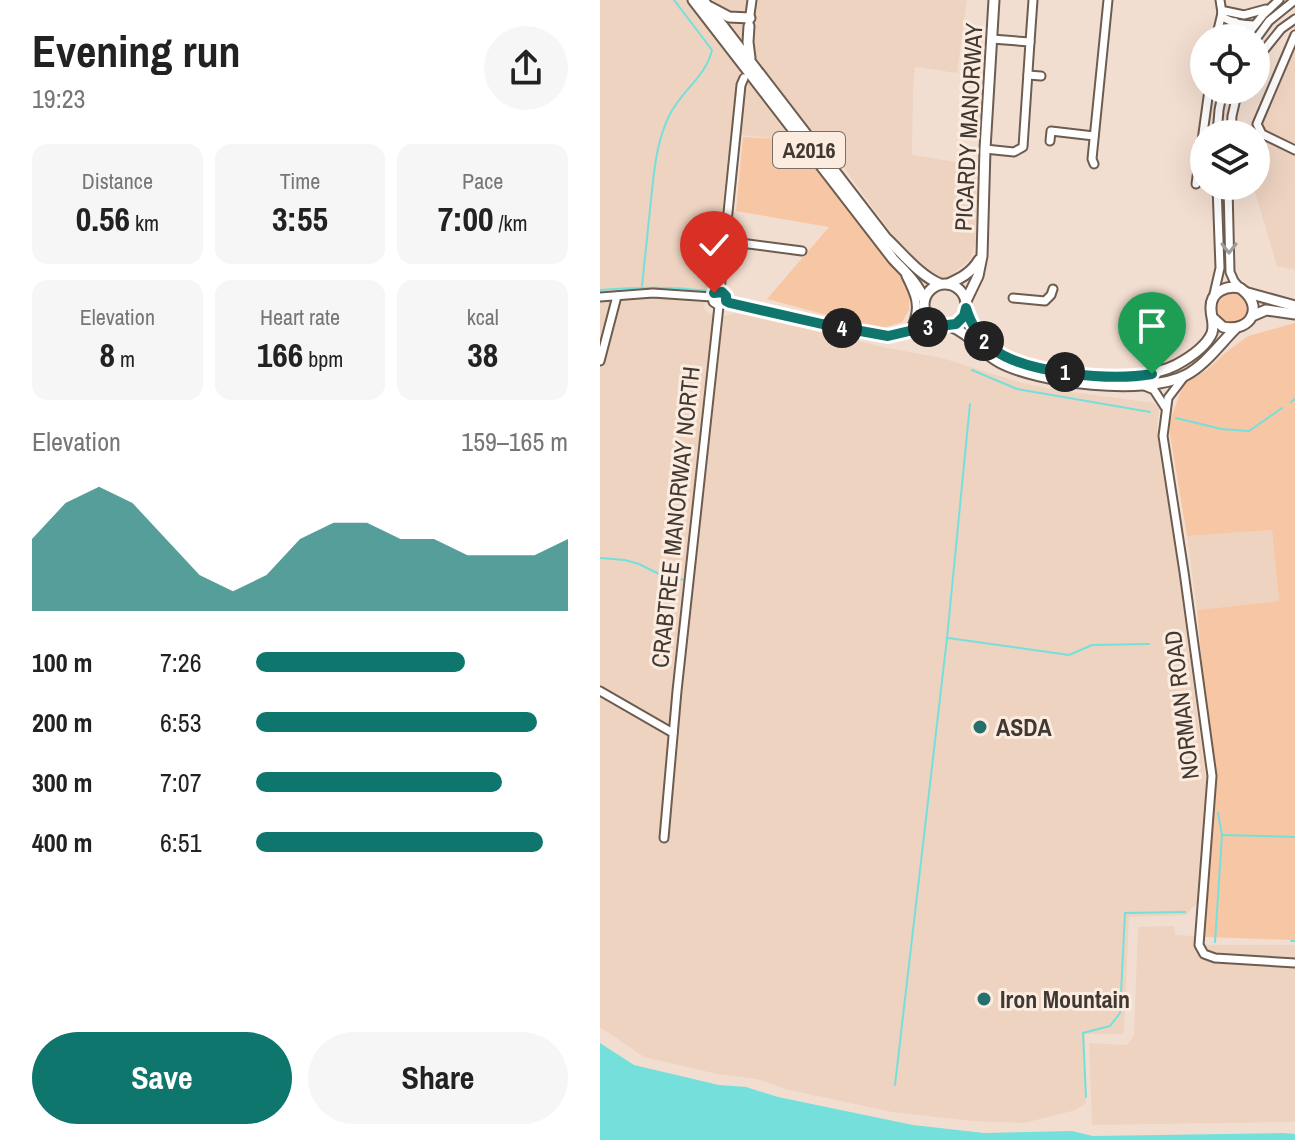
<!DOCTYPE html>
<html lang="en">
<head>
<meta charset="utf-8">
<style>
	body { margin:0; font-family:"Archivo Narrow",sans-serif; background:#f6f6f6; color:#222; height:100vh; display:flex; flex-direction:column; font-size:30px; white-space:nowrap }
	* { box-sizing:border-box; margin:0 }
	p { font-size:26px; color:#767676 }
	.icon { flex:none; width:44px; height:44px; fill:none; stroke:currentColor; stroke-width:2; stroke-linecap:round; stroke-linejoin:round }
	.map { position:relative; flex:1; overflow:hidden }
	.panel { display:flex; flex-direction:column; background:#fff; width:600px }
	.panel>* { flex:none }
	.buttons { position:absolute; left:590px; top:24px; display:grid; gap:16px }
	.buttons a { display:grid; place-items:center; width:80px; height:80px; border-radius:50%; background:#fff; box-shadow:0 8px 32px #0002; font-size:40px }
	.pin { position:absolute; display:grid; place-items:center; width:68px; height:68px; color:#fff; margin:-82px -34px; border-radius:50% 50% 50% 0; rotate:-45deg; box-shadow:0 0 8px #0007 }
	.pin .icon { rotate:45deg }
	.km { position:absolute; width:40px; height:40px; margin:-20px; border-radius:50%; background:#222; color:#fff; font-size:22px; line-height:40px; text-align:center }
	.round { display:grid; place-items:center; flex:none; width:84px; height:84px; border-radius:42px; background:#f6f6f6 }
	.overview { display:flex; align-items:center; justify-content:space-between; height:136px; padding:0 32px }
	h1 { font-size:44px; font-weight:800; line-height:60px }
	.stats { display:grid; grid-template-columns:repeat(3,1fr); gap:12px; height:136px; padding:8px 32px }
	.stats div { display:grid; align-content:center; border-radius:16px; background:#f6f6f6; text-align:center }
	.stats b { font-size:34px; font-weight:800 }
	.stats small { font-size:22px; font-weight:400 }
	.stats p { font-size:22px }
	.chart { height:224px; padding:16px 32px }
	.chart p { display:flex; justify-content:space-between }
	.chart svg { width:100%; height:144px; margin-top:8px; fill:#0f766e; opacity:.7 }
	.primary-button { display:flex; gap:16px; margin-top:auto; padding:16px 32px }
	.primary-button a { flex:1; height:92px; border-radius:48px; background:#0f766e; color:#fff; font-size:32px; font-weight:800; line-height:92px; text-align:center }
	.primary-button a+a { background:#f6f6f6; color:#222 }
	ul { padding:0 32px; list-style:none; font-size:26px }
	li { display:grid; grid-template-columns:128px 96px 1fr; align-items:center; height:60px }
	li i { height:20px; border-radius:10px; background:#0f766e }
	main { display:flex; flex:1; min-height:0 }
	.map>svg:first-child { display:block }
	.built { fill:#eed3c0 }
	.green { fill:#f7c6a4 }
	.water { fill:#75e0db }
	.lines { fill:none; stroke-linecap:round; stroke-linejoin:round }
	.stream { stroke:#75e0db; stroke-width:2 }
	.minor-casing { stroke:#6d5c50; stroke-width:11 }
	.major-casing { stroke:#6d5c50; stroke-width:13 }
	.minor { stroke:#fff; stroke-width:7 }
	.major { stroke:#fff; stroke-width:9 }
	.oneway { stroke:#a09c98 }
	.route-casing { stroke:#fff; stroke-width:16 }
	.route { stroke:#0f766e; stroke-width:10 }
	.poi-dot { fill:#256f6c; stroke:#fcece0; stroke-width:3 }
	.labels { text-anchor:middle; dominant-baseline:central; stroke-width:6; stroke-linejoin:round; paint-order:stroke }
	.shield { fill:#fcece0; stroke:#786e66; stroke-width:2 }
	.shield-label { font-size:22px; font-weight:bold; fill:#403832 }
	.street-label { font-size:24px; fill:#403832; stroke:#fcece0 }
	.poi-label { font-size:24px; font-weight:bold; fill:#403832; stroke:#fcece0; text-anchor:start }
</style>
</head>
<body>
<main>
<section class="panel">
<div class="overview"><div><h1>Evening run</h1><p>19:23</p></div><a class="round"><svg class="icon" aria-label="share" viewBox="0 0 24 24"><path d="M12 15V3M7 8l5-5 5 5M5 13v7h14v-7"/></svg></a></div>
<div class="stats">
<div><p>Distance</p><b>0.56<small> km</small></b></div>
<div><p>Time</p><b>3:55</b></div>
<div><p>Pace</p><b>7:00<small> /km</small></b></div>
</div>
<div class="stats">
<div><p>Elevation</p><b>8<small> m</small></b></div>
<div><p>Heart rate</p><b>166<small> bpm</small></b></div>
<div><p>kcal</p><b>38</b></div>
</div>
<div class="chart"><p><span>Elevation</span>159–165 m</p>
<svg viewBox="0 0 160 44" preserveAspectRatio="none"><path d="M0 44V22L10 11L20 6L30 11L40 22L50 33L60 38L70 33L80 22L90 17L100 17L110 22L120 22L130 27L140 27L150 27L160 22V44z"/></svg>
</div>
<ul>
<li><b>100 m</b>7:26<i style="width:67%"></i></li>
<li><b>200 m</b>6:53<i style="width:90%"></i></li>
<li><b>300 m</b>7:07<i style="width:79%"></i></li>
<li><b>400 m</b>6:51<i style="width:92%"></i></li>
</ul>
<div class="primary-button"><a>Save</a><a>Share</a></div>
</section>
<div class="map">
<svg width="695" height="1140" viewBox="0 0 695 1140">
	<rect width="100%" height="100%" fill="#f2ded0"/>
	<!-- built -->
	<g class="built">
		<polygon points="0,0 367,0 357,73 315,67 313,91 312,155 375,165 379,233 370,260 345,279 315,266 226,143 130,134 115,281 106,290 104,308 109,314 124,316 136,313 288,348 342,358 422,383 457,390 554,403 559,408 557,428 561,465 569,497 606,782 598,902 586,915 529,917 524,1032 522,1034 485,1034 486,1103 476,1110 424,1123 371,1121 292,1112 185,1089 157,1079 117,1074 44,1057 0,1027"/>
		<polygon points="695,21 695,270 677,266 653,186 656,186 656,134 647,134"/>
		<polygon points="672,530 679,601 597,610 587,536"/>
		<polygon points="574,926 575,935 596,936 606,945 695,945 695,1122 492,1125 489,1043 527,1045 534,1035 538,927"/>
	</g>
	<!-- green -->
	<g class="green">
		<polygon points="143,137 197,140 298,271 309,294 309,310 302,322 279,329 167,299 229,227 136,211"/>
		<circle cx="633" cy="308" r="16"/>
		<polygon points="695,323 695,940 604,937 611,765 597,610 679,601 672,530 587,536 569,429 571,418 584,383 607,370 625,353 648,336"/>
	</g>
	<!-- water -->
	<polygon class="water" points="0,1043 34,1065 119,1085 146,1087 178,1097 313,1125 384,1133 472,1131 493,1136 684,1133 695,1134 695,1140 0,1140"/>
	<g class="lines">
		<!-- stream -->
		<g class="stream">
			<path d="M 42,286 C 45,258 48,229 51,200 C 54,172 56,143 69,116 C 80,92 106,77 112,50 L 74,0"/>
			<path d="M 0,290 C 37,287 72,286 108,291"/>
			<polyline points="372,370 417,389 550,412"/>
			<polyline points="691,402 695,399"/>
			<polyline points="576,418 621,429 649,431 682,408"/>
			<polyline points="0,558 25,560 39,564 59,574 84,580"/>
			<polyline points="348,638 469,655 492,645 549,644"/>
			<polyline points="623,835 695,837"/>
			<polyline points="691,941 695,941"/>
			<polyline points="615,942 622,835 618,813"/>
			<polyline points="295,1085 347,638 370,404"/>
			<polyline points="486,1097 483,1033 510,1026 520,1013 525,913 585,912"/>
		</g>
		<!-- minor casing -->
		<g class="minor-casing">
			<g id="minor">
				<polyline points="622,13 625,11 644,15 666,9"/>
				<path d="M 622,13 L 622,17 C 631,22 644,25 654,25"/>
				<polyline points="149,22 152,0"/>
				<polyline points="635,22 638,29 636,38"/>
				<polyline points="695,35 657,124 662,134 695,150"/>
				<polyline points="616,38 622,13 620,0"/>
				<polyline points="645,38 663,15 679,0"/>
				<polyline points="656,39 669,21 695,0"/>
				<polyline points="430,42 433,0"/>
				<polyline points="656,60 681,29 695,19"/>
				<polyline points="428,75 441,76"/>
				<polyline points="617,134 619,110 623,90"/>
				<polyline points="631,134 632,116 638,90"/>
				<polyline points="450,141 451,131 494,136"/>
				<polyline points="385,149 414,152 423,147 430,42 392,39"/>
				<polyline points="494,164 492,159 508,0"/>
				<polyline points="596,184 609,90"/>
				<polyline points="628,186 630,272 634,281 640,288"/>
				<polyline points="125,241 202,251"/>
				<path d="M 306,276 C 315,294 321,306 312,326"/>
				<polyline points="120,291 141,85 144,78"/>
				<polyline points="614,294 620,268 617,186"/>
				<polyline points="0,297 53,293 112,297"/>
				<polyline points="413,298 445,301 451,295 453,289"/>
				<polyline points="126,301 222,324 278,335 288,336 322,328 341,326"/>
				<polyline points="314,325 322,318 324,308"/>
				<polyline points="0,361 17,296"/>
				<polyline points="584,377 568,398 563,436 584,572 612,776 599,945 604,954 615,958 695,963"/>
				<polyline points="542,385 554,390 565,407"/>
				<polyline points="0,691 73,733"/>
				<polyline points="64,838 77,691 119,306 113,302 112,297"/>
			</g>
		</g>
		<!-- major casing -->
		<g class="major-casing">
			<g id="major">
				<path d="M 93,0 L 293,259 C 305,272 319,284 324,300"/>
				<path d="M 103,0 L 286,238 C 303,254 319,275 340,284"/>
				<polyline points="110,7 129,17 150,18"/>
				<polyline points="149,26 148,42 150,58"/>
				<circle cx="345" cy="305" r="21"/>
				<path d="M 348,284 C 361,278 371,273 379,260"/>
				<polyline points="648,293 695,306"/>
				<polyline points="366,301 378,276 382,256 385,149 394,0"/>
				<path d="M 366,308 C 372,326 381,341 397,352 C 435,376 536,386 576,365 C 589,358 606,347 612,333 C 615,323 611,318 611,309 C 610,292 626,285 640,288 C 665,305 652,333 623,327 L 613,318"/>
				<polyline points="652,316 666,310 695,314"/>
				<path d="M 350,326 C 370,333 381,353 399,362 C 438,383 546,396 586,375 C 605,365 620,344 635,329"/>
			</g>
		</g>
		<!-- minor -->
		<use href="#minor" class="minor"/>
		<!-- major -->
		<use href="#major" class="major"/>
	</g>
	<!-- one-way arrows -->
	<defs><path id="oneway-chevron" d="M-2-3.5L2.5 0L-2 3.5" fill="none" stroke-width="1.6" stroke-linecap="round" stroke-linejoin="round" transform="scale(2)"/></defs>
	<use class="oneway" href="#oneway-chevron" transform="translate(629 248) rotate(90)"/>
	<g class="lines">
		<!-- route casing -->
		<g class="route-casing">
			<path id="route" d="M 114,293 L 122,292 L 126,296 L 126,301 L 130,303 L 222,324 L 288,336 L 322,328 L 356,324 L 364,316 L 366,308 C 371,324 379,338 393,349 C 426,374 512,381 552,374"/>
		</g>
		<!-- route -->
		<use href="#route" class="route"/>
	</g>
	<!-- markers -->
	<g class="poi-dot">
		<circle cx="380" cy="727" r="8"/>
		<circle cx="384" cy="999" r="8"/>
	</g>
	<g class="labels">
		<!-- shield labels -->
		<rect class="shield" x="173" y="132" width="72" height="36" rx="6"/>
		<g class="shield-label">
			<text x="209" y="150">A2016</text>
		</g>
		<!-- street labels -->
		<g class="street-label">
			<text transform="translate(368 127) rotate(-87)">PICARDY MANORWAY</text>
			<text transform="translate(75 517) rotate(-84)">CRABTREE MANORWAY NORTH</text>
			<text transform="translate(581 705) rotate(-97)">NORMAN ROAD</text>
		</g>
		<!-- poi labels -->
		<g class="poi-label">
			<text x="396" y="727">ASDA</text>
			<text x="400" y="999">Iron Mountain</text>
		</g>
	</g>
</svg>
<div class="buttons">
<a><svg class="icon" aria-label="locate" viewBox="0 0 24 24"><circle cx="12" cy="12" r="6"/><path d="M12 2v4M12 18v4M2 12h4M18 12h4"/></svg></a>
<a><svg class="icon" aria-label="layers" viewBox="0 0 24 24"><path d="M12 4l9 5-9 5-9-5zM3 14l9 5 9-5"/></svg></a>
</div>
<div class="pin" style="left:552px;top:374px;background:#1e9e55"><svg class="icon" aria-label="arrive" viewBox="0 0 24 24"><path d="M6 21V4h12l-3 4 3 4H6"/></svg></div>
<div class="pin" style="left:114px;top:293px;background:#d93025"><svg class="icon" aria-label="check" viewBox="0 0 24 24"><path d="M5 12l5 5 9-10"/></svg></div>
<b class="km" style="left:465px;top:372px">1</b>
<b class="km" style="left:384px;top:341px">2</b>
<b class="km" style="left:328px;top:327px">3</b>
<b class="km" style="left:242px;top:328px">4</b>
</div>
</main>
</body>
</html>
